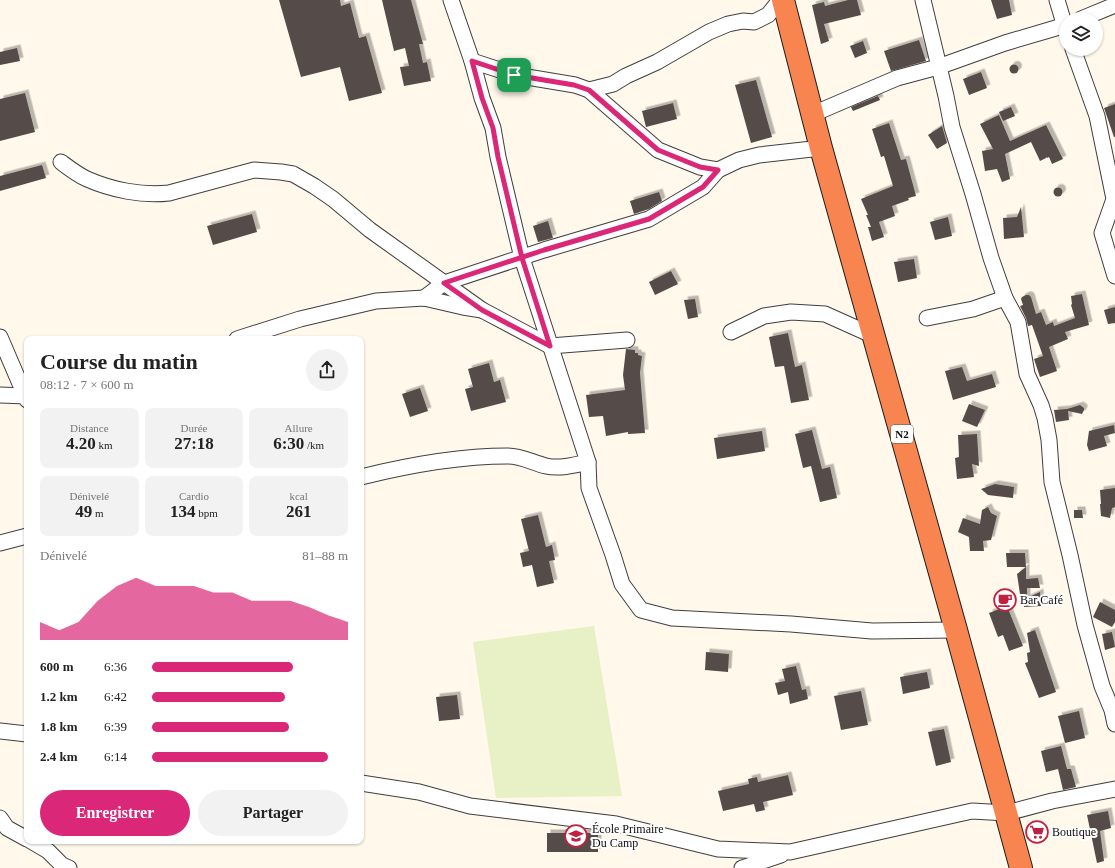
<!DOCTYPE html>
<html lang="fr">
<head>
<meta charset="utf-8">
<style>
	body { margin:0; font-family:"Times New Roman",serif; background:#f2f2f2; color:#222; height:100vh; display:flex; flex-direction:column; font-size:15px; white-space:nowrap }
	* { box-sizing:border-box; margin:0 }
	p { font-size:13px; color:#767676 }
	.icon { flex:none; width:22px; height:22px; fill:none; stroke:currentColor; stroke-width:2; stroke-linecap:round; stroke-linejoin:round }
	.map { position:relative; flex:1; overflow:hidden }
	.drawer { position:absolute; left:24px; top:336px; width:340px; height:508px; display:flex; flex-direction:column; background:#fff; border-radius:8px; box-shadow:0 1px 3px #0004 }
	.drawer>* { flex:none }
	.fabs { position:absolute; left:1059px; top:12px; display:grid; gap:8px }
	.fabs a { display:grid; place-items:center; width:44px; height:44px; border-radius:50%; background:#fff; box-shadow:0 1px 3px #0004; font-size:20px }
	.pin { position:absolute; display:grid; place-items:center; width:34px; height:34px; color:#fff; margin:-17px; border-radius:8px; box-shadow:0 2px 6px #0006 }
	.round { display:grid; place-items:center; flex:none; width:42px; height:42px; border-radius:21px; background:#f2f2f2 }
	.summary { display:flex; align-items:center; justify-content:space-between; height:68px; padding:0 16px }
	h1 { font-size:22px; font-weight:700; line-height:30px }
	.figures { display:grid; grid-template-columns:repeat(3,1fr); gap:6px; height:68px; padding:4px 16px }
	.figures div { display:grid; align-content:center; border-radius:8px; background:#f2f2f2; text-align:center }
	.figures b { font-size:17px; font-weight:700 }
	.figures small { font-size:11px; font-weight:400 }
	.figures p { font-size:11px }
	.chart { height:112px; padding:8px 16px }
	.chart p { display:flex; justify-content:space-between }
	.chart svg { width:100%; height:72px; margin-top:4px; fill:#db2777; opacity:.7 }
	.action { display:flex; gap:8px; margin-top:auto; padding:8px 16px }
	.action a { flex:1; height:46px; border-radius:24px; background:#db2777; color:#fff; font-size:16px; font-weight:700; line-height:46px; text-align:center }
	.action a+a { background:#f2f2f2; color:#222 }
	ul { padding:0 16px; list-style:none; font-size:13px }
	li { display:grid; grid-template-columns:64px 48px 1fr; align-items:center; height:30px }
	li i { height:10px; border-radius:5px; background:#db2777 }
	.map>svg:first-child { display:block }
	.pitch { fill:#e8f1c6 }
	.building { fill:#554b48; filter:url(#shadow) }
	.lines { fill:none; stroke-linecap:round; stroke-linejoin:round }
	.minor-casing { stroke:#3f3f3f; stroke-width:17 }
	.highway-casing { stroke:#1d1d1d; stroke-width:24 }
	.minor { stroke:#fff; stroke-width:15 }
	.highway { stroke:#f88550; stroke-width:22 }
	.route-casing { stroke:#fff; stroke-width:8 }
	.route { stroke:#db2777; stroke-width:5 }
	.labels { text-anchor:middle; dominant-baseline:central; stroke-width:4; stroke-linejoin:round; paint-order:stroke }
	.shield { fill:#fff; stroke:#555; stroke-width:1 }
	.shield-label { font-size:11px; font-weight:bold; fill:#0c0c0c }
	.poi-label { font-size:12px; fill:#0c0c0c; stroke:#fff; text-anchor:start }
</style>
</head>
<body>
<div class="map">
<svg width="1115" height="868" viewBox="0 0 1115 868">
	<defs>
		<filter id="shadow"><feDropShadow dx="3.5" dy="-3.5" stdDeviation="0" flood-color="#0004"/></filter>
	</defs>
	<rect width="100%" height="100%" fill="#fff8eb"/>
	<!-- pitch -->
	<polygon class="pitch" points="594,626 622,796 496,798 473,642"/>
	<!-- building -->
	<g class="building">
		<polygon points="279,0 340,0 341,6 350,3 359,38 366,36 382,93 349,101 340,67 301,77"/>
		<polygon points="382,0 411,0 423,44 419,44 423,63 427,62 431,81 404,86 400,67 409,66 405,48 394,51"/>
		<polygon points="848,0 857,0 861,15 824,24 829,41 821,44 812,5 824,2 825,6"/>
		<polygon points="991,0 1009,0 1012,15 997,19"/>
		<polygon points="919,40 926,61 891,71 884,51"/>
		<polygon points="863,41 867,53 855,58 850,46"/>
		<polygon points="17,48 20,61 0,65 0,52"/>
		<circle cx="1014" cy="69" r="4.5"/>
		<polygon points="981,72 987,88 969,95 963,79"/>
		<polygon points="756,80 772,137 751,143 735,85"/>
		<polygon points="25,93 35,132 0,141 0,99"/>
		<polygon points="878,96 880,100 853,111 851,107"/>
		<polygon points="673,103 677,119 646,127 642,111"/>
		<polygon points="1115,104 1115,137 1114,137 1104,108"/>
		<polygon points="1011,107 1015,116 1003,121 999,112"/>
		<polygon points="999,115 1010,141 1046,125 1063,159 1052,164 1049,157 1047,158 1047,157 1046,158 1040,161 1031,142 1005,154 1010,179 1002,182 997,169 985,171 982,151 993,149 980,124"/>
		<polygon points="889,123 901,160 906,159 916,196 908,198 909,200 892,206 895,216 879,222 884,237 872,241 868,227 871,227 866,215 868,215 861,199 893,186 884,156 881,157 872,129"/>
		<polygon points="942,126 947,143 937,149 928,135"/>
		<polygon points="42,165 46,178 0,191 0,176"/>
		<circle cx="1058" cy="192" r="4.5"/>
		<polygon points="659,192 662,201 649,209 634,214 630,201"/>
		<polygon points="1021,207 1024,237 1004,239 1003,218 1017,217"/>
		<polygon points="252,214 257,232 213,245 207,226"/>
		<polygon points="948,217 952,236 935,240 930,222"/>
		<polygon points="548,221 553,238 538,242 533,226"/>
		<polygon points="914,259 917,278 898,282 894,262"/>
		<polygon points="671,271 678,284 655,295 649,282"/>
		<polygon points="1082,294 1089,325 1065,332 1068,339 1049,347 1057,371 1040,377 1034,359 1043,356 1032,325 1028,326 1026,318 1020,306 1023,305 1021,299 1022,297 1026,295 1029,295 1031,297 1036,314 1041,312 1046,325 1053,322 1054,326 1075,318 1071,305 1072,304 1071,296"/>
		<polygon points="695,299 698,317 688,319 684,300"/>
		<polygon points="1115,307 1115,323 1108,324 1104,310"/>
		<polygon points="788,333 795,367 802,365 809,400 791,403 784,366 775,367 769,337"/>
		<polygon points="626,349 635,350 635,353 638,353 638,355 642,356 640,373 645,433 628,434 628,432 606,436 603,416 589,417 586,395 625,390 623,375"/>
		<polygon points="489,363 494,382 500,380 506,402 471,411 465,389 473,387 468,369"/>
		<polygon points="962,367 967,381 992,374 996,387 953,400 945,371"/>
		<polygon points="420,388 428,411 410,417 402,394"/>
		<polygon points="969,404 985,410 977,427 962,421"/>
		<polygon points="1080,405 1084,408 1084,410 1082,414 1068,411 1069,420 1056,422 1054,410 1067,409"/>
		<polygon points="1114,425 1115,433 1104,436 1107,446 1089,451 1087,445 1089,431"/>
		<polygon points="812,430 822,469 830,467 837,498 820,502 811,466 803,468 795,434"/>
		<polygon points="762,431 765,451 717,459 714,438"/>
		<polygon points="977,434 979,466 972,464 974,477 957,479 955,458 959,457 958,435"/>
		<polygon points="995,484 1014,487 1013,498 988,495 981,489"/>
		<polygon points="1115,488 1115,507 1112,508 1110,518 1101,516 1100,504 1101,504 1100,490"/>
		<polygon points="988,507 991,513 997,516 991,540 983,541 984,551 970,551 969,537 958,532 963,518 980,524 982,510"/>
		<polygon points="1074,510 1082,510 1083,518 1074,518"/>
		<polygon points="538,515 546,547 552,545 555,560 549,561 554,583 537,587 532,565 523,567 520,553 529,551 521,519"/>
		<polygon points="1006,553 1025,553 1026,567 1007,567"/>
		<polygon points="1026,567 1026,579 1038,578 1040,588 1027,588 1027,598 1040,592 1041,606 1024,607 1024,601 1021,601 1017,574"/>
		<polygon points="1100,602 1115,610 1115,622 1112,627 1093,617"/>
		<polygon points="1007,606 1023,646 1009,651 1003,635 998,637 989,613"/>
		<polygon points="1035,630 1056,692 1039,698 1025,663 1028,662 1027,653 1030,652 1027,633"/>
		<polygon points="1112,632 1115,647 1105,650 1102,634"/>
		<polygon points="706,652 729,654 728,672 705,670"/>
		<polygon points="796,666 802,690 806,689 808,699 790,704 788,692 778,695 775,683 785,681 782,669"/>
		<polygon points="927,672 930,688 903,694 900,677"/>
		<polygon points="861,691 868,725 841,730 834,696"/>
		<polygon points="457,695 460,719 439,721 436,697"/>
		<polygon points="1079,711 1085,738 1065,743 1058,716"/>
		<polygon points="944,729 951,762 936,766 928,732"/>
		<polygon points="1061,746 1067,769 1071,769 1076,787 1063,790 1058,769 1046,772 1041,751"/>
		<polygon points="788,775 793,795 763,802 765,810 756,812 754,804 723,811 718,791 749,784 748,779 757,777 758,782"/>
		<polygon points="1108,811 1111,828 1100,831 1104,861 1097,863 1087,815"/>
		<rect x="547" y="833" width="51" height="19"/>
	</g>
	<g class="lines">
		<!-- minor casing -->
		<g class="minor-casing">
			<g id="minor">
				<polyline points="451,0 472,61 482,98 493,128 498,157 522,258 588,462 589,488 613,555 622,584 641,610 672,618 791,624 872,631 956,630"/>
				<polyline points="923,0 946,96 952,127 973,194 991,258 1005,298 1018,322 1027,374 1041,405 1045,418 1049,440 1052,482 1070,555 1085,625 1102,686 1112,710 1115,724"/>
				<polyline points="1057,0 1066,30"/>
				<polyline points="1081,19 1115,5"/>
				<polyline points="1073,49 1097,116 1114,199 1102,233 1115,276"/>
				<polyline points="472,61 515,75 575,85 589,90 658,150 700,167 718,170"/>
				<polyline points="589,90 613,84 626,76 657,62 709,32 728,24 743,21 754,22 768,15 780,0"/>
				<polyline points="813,114 897,78 938,67 1005,43 1066,25"/>
				<path d="M 61,162 C 69,168 78,175 87,179 C 112,190 142,196 169,193 L 254,170 L 281,172 L 293,174 L 314,186 L 333,199 L 370,230 L 482,310"/>
				<polyline points="424,298 444,283 544,250 649,219 703,187 718,170 739,160 759,155 821,148"/>
				<polyline points="927,318 973,309 1005,298"/>
				<polyline points="731,332 764,316 791,312 825,314 874,336"/>
				<polyline points="0,337 27,400"/>
				<polyline points="237,339 300,319 376,301 424,298 463,307 482,310 550,346 627,340"/>
				<polyline points="0,395 27,396"/>
				<path d="M 361,477 C 409,465 458,456 508,456 C 522,456 533,463 546,466 C 560,469 575,465 588,462"/>
				<polyline points="0,543 27,536"/>
				<polyline points="0,731 27,734"/>
				<polyline points="361,783 419,792 470,806 616,824 718,849 790,852 972,811 1007,813 1052,801 1115,789"/>
				<polyline points="0,818 7,828 27,839"/>
				<polyline points="31,841 48,851 62,865 69,868"/>
				<polyline points="742,868 781,855"/>
			</g>
		</g>
		<!-- highway casing -->
		<g class="highway-casing">
			<polyline id="highway" points="783,0 821,148 956,630 1021,868"/>
		</g>
		<!-- minor -->
		<use href="#minor" class="minor"/>
		<!-- highway -->
		<use href="#highway" class="highway"/>
	</g>
	<g class="lines">
		<!-- route casing -->
		<g class="route-casing">
			<polyline id="route" points="514,75 472,61 482,98 493,128 498,157 522,258 550,346 482,310 444,283 544,250 649,219 703,187 718,170 700,167 658,150 589,90 574,85 514,75"/>
		</g>
		<!-- route -->
		<use href="#route" class="route"/>
	</g>
	<!-- icons -->
	<defs>
		<g id="cafe-ring" transform="scale(1.15)"><circle r="9.5" fill="#fff" stroke="#bf213f" stroke-width="1.5"/><path d="M-5.5-4.5H6V0H3Q3 3.5 0 3.5H-2.5Q-5.5 3.5-5.5 0ZM3-3.2v2h1.7v-2ZM-6 4.5H4V6H-6Z" fill="#bf213f"/></g>
		<g id="supermarket-ring" transform="scale(1.15)"><circle r="9.5" fill="#fff" stroke="#bf213f" stroke-width="1.5"/><path d="M-6-5.5h2.5l.6 2H6L4.5 2H-2.5L-4.4-4H-6ZM-1.5 3.2a1.3 1.3 0 1 0 .1 0ZM3 3.2a1.3 1.3 0 1 0 .1 0Z" fill="#bf213f"/></g>
		<g id="school-ring" transform="scale(1.15)"><circle r="9.5" fill="#fff" stroke="#bf213f" stroke-width="1.5"/><path d="M0-5L7-2L0 1L-7-2ZM-4 1L0 2.5L4 1V4Q0 6-4 4Z" fill="#bf213f"/></g>
	</defs>
	<g fill-rule="evenodd">
		<use href="#cafe-ring" x="1005" y="600"/>
		<use href="#supermarket-ring" x="1037" y="832"/>
		<use href="#school-ring" x="576" y="836"/>
	</g>
	<g class="labels">
		<!-- shield labels -->
		<rect class="shield" x="891" y="425" width="22" height="18" rx="3"/>
		<g class="shield-label">
			<text x="902" y="434">N2</text>
		</g>
		<!-- poi labels -->
		<g class="poi-label">
			<text x="1020" y="600">Bar Café</text>
			<text x="592" y="829">École Primaire<tspan x="592" dy="14">Du Camp</tspan></text>
			<text x="1052" y="832">Boutique</text>
		</g>
	</g>
</svg>
<div class="fabs">
<a><svg class="icon" aria-label="layers" viewBox="0 0 24 24"><path d="M12 4l9 5-9 5-9-5zM3 14l9 5 9-5"/></svg></a>
</div>
<div class="pin" style="left:514px;top:75px;background:#1e9e55"><svg class="icon" aria-label="arrive" viewBox="0 0 24 24"><path d="M6 21V4h12l-3 4 3 4H6"/></svg></div>
<section class="drawer">
<div class="summary"><div><h1>Course du matin</h1><p>08:12 · 7 × 600 m</p></div><a class="round"><svg class="icon" aria-label="share" viewBox="0 0 24 24"><path d="M12 15V3M7 8l5-5 5 5M5 13v7h14v-7"/></svg></a></div>
<div class="figures">
<div><p>Distance</p><b>4.20<small> km</small></b></div>
<div><p>Durée</p><b>27:18</b></div>
<div><p>Allure</p><b>6:30<small> /km</small></b></div>
</div>
<div class="figures">
<div><p>Dénivelé</p><b>49<small> m</small></b></div>
<div><p>Cardio</p><b>134<small> bpm</small></b></div>
<div><p>kcal</p><b>261</b></div>
</div>
<div class="chart"><p><span>Dénivelé</span>81–88 m</p>
<svg viewBox="0 0 160 44" preserveAspectRatio="none"><path d="M0 44V33L10 38L20 33L30 20L40 11L50 6L60 11L70 11L80 11L90 15L100 15L110 20L120 20L130 20L140 24L150 29L160 33V44z"/></svg>
</div>
<ul>
<li><b>600 m</b>6:36<i style="width:72%"></i></li>
<li><b>1.2 km</b>6:42<i style="width:68%"></i></li>
<li><b>1.8 km</b>6:39<i style="width:70%"></i></li>
<li><b>2.4 km</b>6:14<i style="width:90%"></i></li>
</ul>
<div class="action"><a>Enregistrer</a><a>Partager</a></div>
</section>
</div>
</body>
</html>
